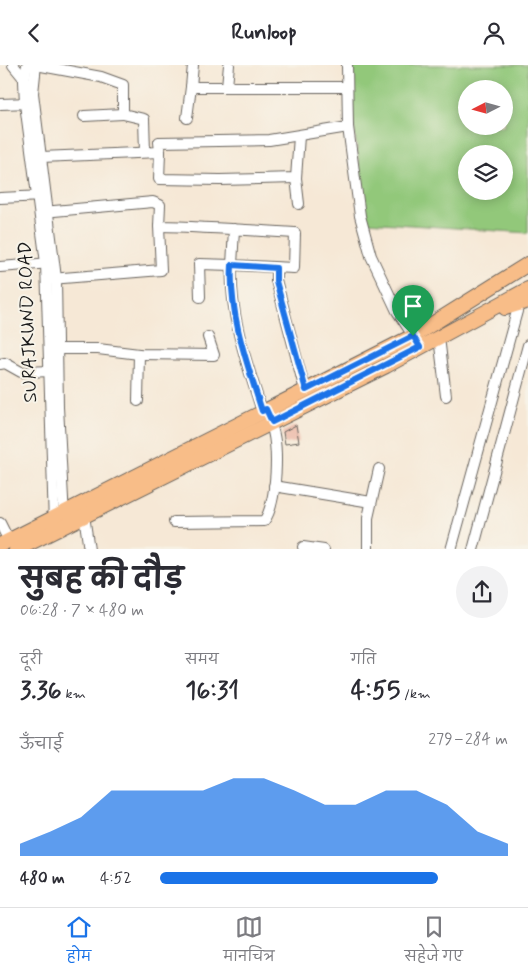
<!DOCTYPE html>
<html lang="hi">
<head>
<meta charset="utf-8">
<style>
	body { margin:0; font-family:Mynerve,"Playpen Sans Deva",sans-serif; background:#f2f2f3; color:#2b2b33; height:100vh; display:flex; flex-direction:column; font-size:19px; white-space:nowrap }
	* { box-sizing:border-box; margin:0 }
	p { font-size:16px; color:#7c7c81 }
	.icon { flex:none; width:28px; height:28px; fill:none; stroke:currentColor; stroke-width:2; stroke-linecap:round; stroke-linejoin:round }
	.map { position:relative; height:484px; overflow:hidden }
	.panel { display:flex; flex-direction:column; background:#fff; flex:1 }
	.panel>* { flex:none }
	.needle { width:32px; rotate:264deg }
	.buttons { position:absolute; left:458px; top:15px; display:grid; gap:10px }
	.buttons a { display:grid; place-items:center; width:55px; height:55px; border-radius:50%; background:#fff; box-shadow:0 2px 12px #0003; font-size:25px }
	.pin { position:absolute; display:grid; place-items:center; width:42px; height:42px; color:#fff; margin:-51px -21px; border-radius:50% 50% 50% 0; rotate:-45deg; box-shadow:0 0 5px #0007 }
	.pin .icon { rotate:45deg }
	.round { display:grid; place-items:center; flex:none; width:52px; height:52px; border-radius:26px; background:#f2f2f3 }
	.head { display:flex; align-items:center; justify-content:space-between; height:85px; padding:0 20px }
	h1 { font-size:28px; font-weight:700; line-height:38px }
	.stats { display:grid; grid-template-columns:repeat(3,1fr); gap:8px; height:85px; padding:5px 20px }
	.stats div { display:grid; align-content:center }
	.stats b { font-size:25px; font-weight:700 }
	.stats small { font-size:14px; font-weight:400 }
	.stats p { font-size:14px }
	.chart { height:140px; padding:10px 20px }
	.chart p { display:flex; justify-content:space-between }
	.chart svg { width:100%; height:90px; margin-top:5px; fill:#1a73e8; opacity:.7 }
	ul { padding:0 20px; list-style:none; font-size:16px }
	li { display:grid; grid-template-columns:80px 60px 1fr; align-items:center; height:38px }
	li i { height:12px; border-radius:6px; background:#1a73e8 }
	header { display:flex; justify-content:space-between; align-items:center; height:65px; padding:0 20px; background:#fff; font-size:22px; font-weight:700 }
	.tab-bar { display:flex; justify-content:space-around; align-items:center; height:70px; border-top:1px solid #e1e1e2; background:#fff; font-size:14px; color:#7c7c81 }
	.tab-bar a { display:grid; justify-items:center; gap:2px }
	.tab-bar .current { color:#1a73e8 }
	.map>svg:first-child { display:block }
	.green { fill:#92c87a; stroke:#57724b; fill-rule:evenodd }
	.building { fill:#ebb4a2 }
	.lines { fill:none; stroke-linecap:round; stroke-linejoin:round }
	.minor-casing { stroke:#68635d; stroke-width:12 }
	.major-casing { stroke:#68635d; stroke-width:16 }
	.minor { stroke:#fff; stroke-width:10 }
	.major { stroke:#f8bd88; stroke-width:14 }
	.route-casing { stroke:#fff; stroke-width:10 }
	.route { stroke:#1a73e8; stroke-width:6 }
	.labels { text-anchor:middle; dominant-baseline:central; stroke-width:4; stroke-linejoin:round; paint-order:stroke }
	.street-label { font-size:19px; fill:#1c1c1c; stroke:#f7f3e8 }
</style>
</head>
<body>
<header><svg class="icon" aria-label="back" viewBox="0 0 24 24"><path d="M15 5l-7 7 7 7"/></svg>Runloop<svg class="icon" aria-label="person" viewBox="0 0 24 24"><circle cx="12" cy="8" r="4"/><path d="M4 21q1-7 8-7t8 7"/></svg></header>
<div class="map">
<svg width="528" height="485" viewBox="0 0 528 485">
	<rect width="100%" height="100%" fill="#f7f3e8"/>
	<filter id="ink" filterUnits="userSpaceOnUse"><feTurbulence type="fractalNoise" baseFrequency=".02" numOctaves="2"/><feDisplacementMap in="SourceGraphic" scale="10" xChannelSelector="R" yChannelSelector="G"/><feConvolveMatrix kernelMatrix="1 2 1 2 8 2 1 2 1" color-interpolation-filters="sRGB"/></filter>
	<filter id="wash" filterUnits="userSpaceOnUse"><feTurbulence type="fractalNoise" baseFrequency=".0096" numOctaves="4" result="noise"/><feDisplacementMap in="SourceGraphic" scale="20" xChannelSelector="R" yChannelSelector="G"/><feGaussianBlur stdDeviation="1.12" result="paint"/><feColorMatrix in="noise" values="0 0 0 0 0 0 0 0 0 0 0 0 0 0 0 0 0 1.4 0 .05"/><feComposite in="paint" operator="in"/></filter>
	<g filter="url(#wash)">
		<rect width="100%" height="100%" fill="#f6e8d6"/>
		<!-- green -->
		<path class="green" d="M 352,0 L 528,0 L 528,168 L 367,157 L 353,55 ZM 466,24 L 504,24 L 504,61 L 466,61 ZM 466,89 L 504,89 L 504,126 L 466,126 Z"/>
		<g id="blocks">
			<!-- building -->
			<polygon class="building" points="296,360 299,377 285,379 283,367"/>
		</g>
	</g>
	<g filter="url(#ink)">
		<use href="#blocks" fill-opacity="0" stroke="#68635d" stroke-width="1"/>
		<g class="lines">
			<!-- minor casing -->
			<g class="minor-casing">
				<g id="minor">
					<polyline points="13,0 26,16"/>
					<polyline points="27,0 24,16 25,39 46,198 54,460"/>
					<polyline points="36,0 33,28 56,213 58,342 64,452"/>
					<polyline points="36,0 101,12 123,20 123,49 144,54 145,87"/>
					<polyline points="347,0 348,62 360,151 371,191 397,246 416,275"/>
					<polyline points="227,21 229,0"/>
					<polyline points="191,22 193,0"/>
					<polyline points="0,39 31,38"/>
					<polyline points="84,51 123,49"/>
					<polyline points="187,53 191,22 347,22"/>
					<polyline points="160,87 159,114 220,115 296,113 299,71"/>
					<polyline points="41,92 160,87 159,77 269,75 348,62"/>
					<polyline points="296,113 299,139"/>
					<polyline points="0,133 43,131"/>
					<path d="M 43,147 L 153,137 L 160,140 L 159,161 C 204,162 250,165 295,168 L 294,203 L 232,200 L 234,164"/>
					<polyline points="0,202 51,198"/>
					<polyline points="276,203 276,215 305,325"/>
					<polyline points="51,214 161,205 159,161"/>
					<path d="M 200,232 L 199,199 L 232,200 C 229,251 247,298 262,346"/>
					<polyline points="439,272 446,331"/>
					<polyline points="52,284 98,284 139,289 214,290 208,272"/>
					<polyline points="0,299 5,298 21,307 54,306"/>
					<polyline points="138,336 139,289"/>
					<polyline points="274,421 371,437"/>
					<polyline points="84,450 89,485"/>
					<path d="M 174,457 L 264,456 C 277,439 280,377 270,358"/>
					<polyline points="0,458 9,476"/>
					<polyline points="303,482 324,485"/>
					<polyline points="368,485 368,453 379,404"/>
					<polyline points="451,485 519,239"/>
					<polyline points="473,485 528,280"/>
				</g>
			</g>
			<!-- major casing -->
			<g class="major-casing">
				<g id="major">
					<polyline points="505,243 528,236"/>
					<polyline points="0,480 413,271 528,199"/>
					<polyline points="16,485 386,301 528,224"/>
				</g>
			</g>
			<!-- minor -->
			<use href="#minor" class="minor"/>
			<!-- major -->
			<use href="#major" class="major"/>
		</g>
	</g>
	<g class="lines" filter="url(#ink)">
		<!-- route casing -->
		<g class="route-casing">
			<path id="route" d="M 232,200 L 276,203 L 276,216 L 306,325 L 413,271 L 420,282 L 272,357 L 266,344 L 262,346 C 247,298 229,250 232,200 Z"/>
		</g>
		<!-- route -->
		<use href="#route" class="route"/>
	</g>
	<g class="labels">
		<!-- street labels -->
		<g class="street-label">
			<text transform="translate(28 257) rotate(-92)">SURAJKUND ROAD</text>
		</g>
	</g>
</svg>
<div class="buttons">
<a><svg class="needle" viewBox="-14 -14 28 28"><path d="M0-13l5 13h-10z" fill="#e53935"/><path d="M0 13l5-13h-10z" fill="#7c7c81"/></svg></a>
<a><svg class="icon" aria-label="layers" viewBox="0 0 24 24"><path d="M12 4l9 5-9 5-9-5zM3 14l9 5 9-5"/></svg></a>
</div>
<div class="pin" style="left:413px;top:271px;background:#1e9e55"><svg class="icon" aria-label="arrive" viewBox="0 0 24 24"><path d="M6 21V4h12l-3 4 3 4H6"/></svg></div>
</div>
<section class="panel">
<div class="head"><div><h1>सुबह की दौड़</h1><p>06:28 · 7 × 480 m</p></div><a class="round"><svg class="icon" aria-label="share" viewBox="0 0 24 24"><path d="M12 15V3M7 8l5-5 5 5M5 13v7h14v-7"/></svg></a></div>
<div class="stats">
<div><p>दूरी</p><b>3.36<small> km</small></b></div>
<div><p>समय</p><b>16:31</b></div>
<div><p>गति</p><b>4:55<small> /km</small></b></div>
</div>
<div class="chart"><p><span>ऊँचाई</span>279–284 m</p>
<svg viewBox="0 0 160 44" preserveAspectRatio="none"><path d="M0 44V38L10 32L20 25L30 12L40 12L50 12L60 12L70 6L80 6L90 12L100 19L110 19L120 12L130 12L140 19L150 32L160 38V44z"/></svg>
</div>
<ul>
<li><b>480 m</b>4:52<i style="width:80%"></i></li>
</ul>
</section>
<nav class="tab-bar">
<a class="current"><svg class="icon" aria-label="home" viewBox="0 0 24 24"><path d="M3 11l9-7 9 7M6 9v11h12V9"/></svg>होम</a>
<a><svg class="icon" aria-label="map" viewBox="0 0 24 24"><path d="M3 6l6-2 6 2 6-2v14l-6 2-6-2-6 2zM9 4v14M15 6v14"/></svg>मानचित्र</a>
<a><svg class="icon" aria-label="saved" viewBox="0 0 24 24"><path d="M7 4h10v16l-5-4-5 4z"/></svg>सहेजे गए</a>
</nav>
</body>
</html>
